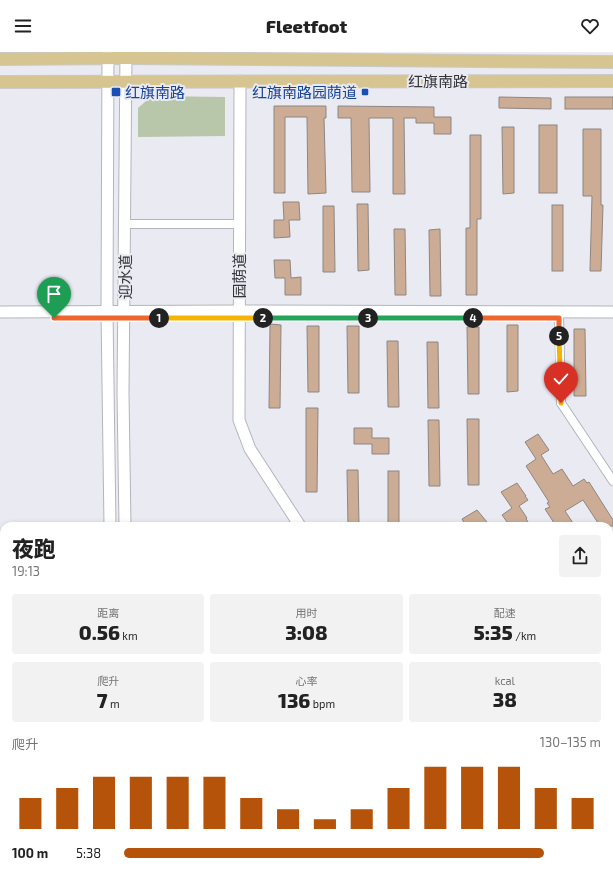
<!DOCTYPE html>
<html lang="zh">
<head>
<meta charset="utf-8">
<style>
	body { margin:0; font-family:"Exo 2","Noto Sans SC",sans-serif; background:#f2f2f2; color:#222; height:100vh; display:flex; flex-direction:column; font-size:15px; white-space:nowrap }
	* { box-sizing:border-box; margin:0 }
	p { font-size:13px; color:#767676 }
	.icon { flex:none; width:22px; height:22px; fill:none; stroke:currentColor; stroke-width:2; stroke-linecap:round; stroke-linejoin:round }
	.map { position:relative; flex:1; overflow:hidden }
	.side { position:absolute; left:0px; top:470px; width:613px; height:354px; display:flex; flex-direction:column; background:#fff; border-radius:12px 12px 0 0; box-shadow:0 2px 6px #0003 }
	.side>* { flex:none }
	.pin { position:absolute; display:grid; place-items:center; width:34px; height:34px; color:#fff; margin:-41px -17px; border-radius:50% 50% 50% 0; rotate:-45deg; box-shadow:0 0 4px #0007 }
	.pin .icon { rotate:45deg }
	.km { position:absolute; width:20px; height:20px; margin:-10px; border-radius:50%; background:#222; color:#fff; font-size:11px; line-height:20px; text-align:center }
	.round { display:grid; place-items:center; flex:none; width:42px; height:42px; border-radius:4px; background:#f2f2f2 }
	.head { display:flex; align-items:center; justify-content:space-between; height:68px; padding:0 12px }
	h1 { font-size:22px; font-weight:800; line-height:30px }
	.figures { display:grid; grid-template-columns:repeat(3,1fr); gap:6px; height:68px; padding:4px 12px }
	.figures div { display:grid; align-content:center; border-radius:4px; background:#f2f2f2; text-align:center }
	.figures b { font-size:20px; font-weight:800 }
	.figures small { font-size:11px; font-weight:400 }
	.figures p { font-size:11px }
	.chart { height:112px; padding:8px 12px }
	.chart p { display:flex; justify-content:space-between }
	.chart svg { width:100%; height:72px; margin-top:4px; stroke:#b45309; stroke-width:6 }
	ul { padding:0 12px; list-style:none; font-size:13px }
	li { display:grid; grid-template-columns:64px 48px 1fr; align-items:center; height:30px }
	li i { height:10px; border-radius:5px; background:#b45309 }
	header { display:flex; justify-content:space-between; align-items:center; height:52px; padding:0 12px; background:#fff; font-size:18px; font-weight:800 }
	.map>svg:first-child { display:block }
	.green { fill:#b8c6a9 }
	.building { fill:#ccac95; stroke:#8d8682 }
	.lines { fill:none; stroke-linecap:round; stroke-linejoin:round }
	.street-casing { stroke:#b4b5bc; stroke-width:10 }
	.secondary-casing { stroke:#b4b5bc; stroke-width:13 }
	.primary-casing { stroke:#cacacb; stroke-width:14 }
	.street { stroke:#fff; stroke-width:8 }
	.secondary { stroke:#fff; stroke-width:11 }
	.primary { stroke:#d6c591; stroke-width:12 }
	.split-1-casing { stroke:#fff; stroke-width:8 }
	.split-2-casing { stroke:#fff; stroke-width:8 }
	.split-3-casing { stroke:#fff; stroke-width:8 }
	.split-4-casing { stroke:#fff; stroke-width:8 }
	.split-5-casing { stroke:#fff; stroke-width:8 }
	.split-6-casing { stroke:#fff; stroke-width:8 }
	.split-1 { stroke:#f0652b; stroke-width:5 }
	.split-2 { stroke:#f5b400; stroke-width:5 }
	.split-3 { stroke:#22a559; stroke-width:5 }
	.split-4 { stroke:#22a559; stroke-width:5 }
	.split-5 { stroke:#f0652b; stroke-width:5 }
	.split-6 { stroke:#f5b400; stroke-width:5 }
	.transit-dot { fill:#1a4fb4; stroke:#e9eaf2; stroke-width:1.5 }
	.labels { text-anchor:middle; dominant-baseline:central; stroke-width:4; stroke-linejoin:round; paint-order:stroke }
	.street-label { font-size:15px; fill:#343438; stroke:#e9eaf2 }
	.transit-label { font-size:15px; fill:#164399; stroke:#e9eaf2; text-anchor:start }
</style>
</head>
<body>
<header><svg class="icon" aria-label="menu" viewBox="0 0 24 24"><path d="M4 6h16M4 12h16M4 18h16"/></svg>Fleetfoot<svg class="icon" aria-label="heart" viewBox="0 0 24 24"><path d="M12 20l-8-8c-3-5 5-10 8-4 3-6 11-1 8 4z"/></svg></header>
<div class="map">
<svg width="613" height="824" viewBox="0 0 613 824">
	<rect width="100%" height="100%" fill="#e9eaf2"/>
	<!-- green -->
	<polygon class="green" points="152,44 225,45 225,84 138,85 138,56"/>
	<!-- building -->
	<g class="building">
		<polygon points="499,45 551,46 551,57 499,56"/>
		<rect x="565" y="45" width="48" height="12"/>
		<polygon points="274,54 326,54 326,66 324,66 326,141 308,142 307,65 285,65 285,141 274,141"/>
		<polygon points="338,54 434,55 434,65 451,65 451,82 434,82 434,71 416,71 416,66 404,66 405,142 393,142 393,66 369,66 370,140 352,140 351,66 338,66"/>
		<rect x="539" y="73" width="18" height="68"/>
		<polygon points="502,75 514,75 514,141 503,142"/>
		<polygon points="583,77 601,77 601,153 603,153 601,219 590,219 592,144 583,144"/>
		<polygon points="470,83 481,83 481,167 477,167 477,243 466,243 466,176 470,176"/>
		<polygon points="283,150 299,150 300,168 289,168 290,185 274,186 274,168 284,168"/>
		<polygon points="357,152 368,152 369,218 358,219"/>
		<rect x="552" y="153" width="11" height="66"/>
		<polygon points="323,154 334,154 335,220 323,220"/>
		<polygon points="394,177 405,177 406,243 395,243"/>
		<polygon points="440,177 441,244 430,244 429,178"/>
		<polygon points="274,208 290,208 291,226 301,225 301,243 285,243 285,226 275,226"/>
		<polygon points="270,272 281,273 280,356 269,356"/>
		<polygon points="507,273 518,273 518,339 507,340"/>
		<polygon points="307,274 319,274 319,340 308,340"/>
		<polygon points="347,274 359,274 359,341 348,341"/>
		<polygon points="467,275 479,275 479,342 468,342"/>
		<polygon points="574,277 585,277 586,344 574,344"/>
		<polygon points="387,289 398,289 399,355 388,355"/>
		<polygon points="427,290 438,290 439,356 428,356"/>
		<polygon points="306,356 318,356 317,440 306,440"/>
		<polygon points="467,367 479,367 479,433 468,433"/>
		<polygon points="428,368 439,368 440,434 429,434"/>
		<polygon points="354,376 372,376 372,386 389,386 389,402 372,402 372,392 354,392"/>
		<polygon points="538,382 549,398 541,403 553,422 562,417 573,434 584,427 587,431 589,430 613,468 613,474 600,474 583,448 565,459 575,474 556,474 545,457 550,455 547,451 549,450 526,414 536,407 525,390"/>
		<polygon points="347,418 358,418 359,474 348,474"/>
		<rect x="388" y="419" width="11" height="55"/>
		<polygon points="517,431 526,444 525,444 528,448 519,454 527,466 526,467 528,470 523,474 510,474 502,463 512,456 501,440"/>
		<polygon points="477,458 487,470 486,471 488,474 466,474 462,467"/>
	</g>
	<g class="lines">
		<!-- street casing -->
		<g class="street-casing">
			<g id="street">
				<polyline points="124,172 239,172"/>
				<polyline points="559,260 561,351 613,429"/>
			</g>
		</g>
		<!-- secondary casing -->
		<g class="secondary-casing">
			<g id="secondary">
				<polyline points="108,0 107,259 110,474"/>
				<polyline points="240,29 239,368 250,397 300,474"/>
				<polyline points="0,260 240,259 613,260"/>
				<polyline points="125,474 123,341 126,0"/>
				<polyline points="0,584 4,584"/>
				<polyline points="609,589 613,586"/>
				<polyline points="117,820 118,824"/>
				<polyline points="132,824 151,821 201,820"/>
				<polyline points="246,824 259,820"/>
			</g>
		</g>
		<!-- primary casing -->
		<g class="primary-casing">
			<g id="primary">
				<polyline points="0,7 126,6 613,10"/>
				<polyline points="0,30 613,29"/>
			</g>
		</g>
		<!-- street -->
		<use href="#street" class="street"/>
		<!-- secondary -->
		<use href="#secondary" class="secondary"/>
		<!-- primary -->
		<use href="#primary" class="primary"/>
	</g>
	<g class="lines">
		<!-- split-1 casing -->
		<g class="split-1-casing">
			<polyline id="split-1" points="54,266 159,266"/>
		</g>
		<!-- split-2 casing -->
		<g class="split-2-casing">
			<polyline id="split-2" points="159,266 263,266"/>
		</g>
		<!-- split-3 casing -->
		<g class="split-3-casing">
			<polyline id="split-3" points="263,266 368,266"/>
		</g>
		<!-- split-4 casing -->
		<g class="split-4-casing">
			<polyline id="split-4" points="368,266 473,266"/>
		</g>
		<!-- split-5 casing -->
		<g class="split-5-casing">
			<polyline id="split-5" points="473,266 559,266 559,284"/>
		</g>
		<!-- split-6 casing -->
		<g class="split-6-casing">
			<polyline id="split-6" points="559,284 561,351"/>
		</g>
		<!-- split-1 -->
		<use href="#split-1" class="split-1"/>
		<!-- split-2 -->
		<use href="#split-2" class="split-2"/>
		<!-- split-3 -->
		<use href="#split-3" class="split-3"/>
		<!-- split-4 -->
		<use href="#split-4" class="split-4"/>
		<!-- split-5 -->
		<use href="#split-5" class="split-5"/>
		<!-- split-6 -->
		<use href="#split-6" class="split-6"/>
	</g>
	<!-- markers -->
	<g class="transit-dot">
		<rect x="111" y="35" width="10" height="10" rx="2"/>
		<rect x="361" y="36" width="8" height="8" rx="2"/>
	</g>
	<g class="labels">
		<!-- street labels -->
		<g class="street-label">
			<text x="438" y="29">红旗南路</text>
			<text transform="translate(239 224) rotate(-90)">园荫道</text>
			<text transform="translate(125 225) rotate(-90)">迎水道</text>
		</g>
		<!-- transit labels -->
		<g class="transit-label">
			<text x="125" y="40">红旗南路</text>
			<text x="357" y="40" text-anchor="end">红旗南路园荫道</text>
		</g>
	</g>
</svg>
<div class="pin" style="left:54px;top:266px;background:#1e9e55"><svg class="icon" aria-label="arrive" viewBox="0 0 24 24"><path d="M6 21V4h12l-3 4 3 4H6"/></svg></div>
<div class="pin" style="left:561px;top:351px;background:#d93025"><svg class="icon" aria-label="check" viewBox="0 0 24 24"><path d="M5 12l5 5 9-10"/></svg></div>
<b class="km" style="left:159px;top:266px">1</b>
<b class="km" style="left:263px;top:266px">2</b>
<b class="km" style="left:368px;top:266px">3</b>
<b class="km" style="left:473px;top:266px">4</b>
<b class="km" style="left:559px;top:284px">5</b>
<section class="side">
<div class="head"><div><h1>夜跑</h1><p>19:13</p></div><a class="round"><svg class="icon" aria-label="share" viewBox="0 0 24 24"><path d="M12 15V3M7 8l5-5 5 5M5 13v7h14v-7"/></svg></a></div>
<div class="figures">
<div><p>距离</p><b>0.56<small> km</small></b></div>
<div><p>用时</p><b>3:08</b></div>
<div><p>配速</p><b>5:35<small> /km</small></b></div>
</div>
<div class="figures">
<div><p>爬升</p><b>7<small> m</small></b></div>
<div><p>心率</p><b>136<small> bpm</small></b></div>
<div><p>kcal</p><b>38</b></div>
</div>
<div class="chart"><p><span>爬升</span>130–135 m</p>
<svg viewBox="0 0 160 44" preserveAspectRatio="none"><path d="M5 44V25M15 44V19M25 44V12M35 44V12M45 44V12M55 44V12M65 44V25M75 44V32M85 44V38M95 44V32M105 44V19M115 44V6M125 44V6M135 44V6M145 44V19M155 44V25"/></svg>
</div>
<ul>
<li><b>100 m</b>5:38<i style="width:88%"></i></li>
</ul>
</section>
</div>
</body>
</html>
